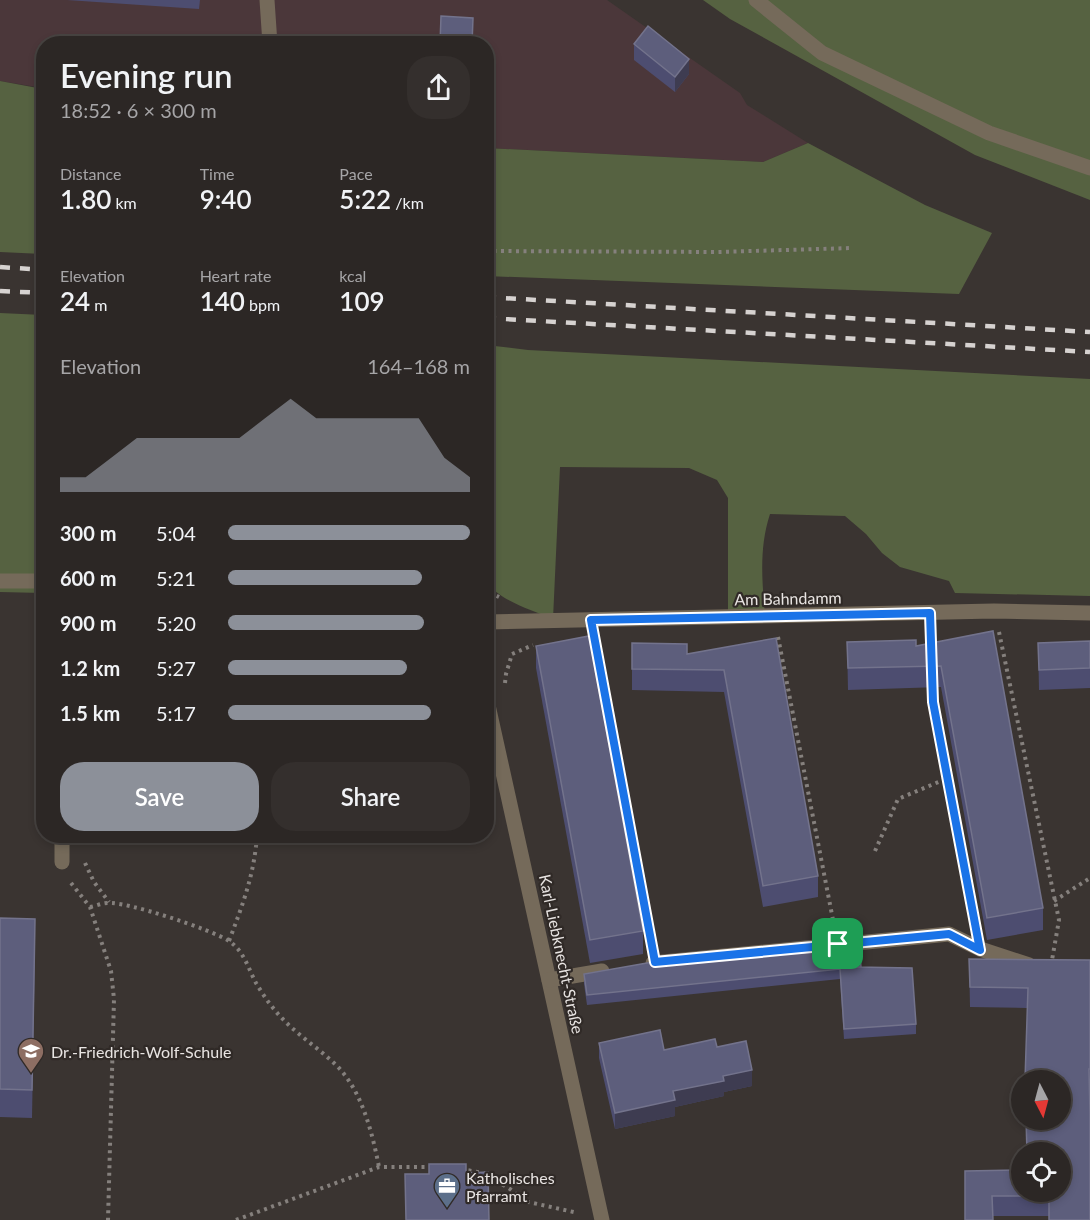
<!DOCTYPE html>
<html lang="en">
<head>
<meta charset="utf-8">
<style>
	body { margin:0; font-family:Lato,sans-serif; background:#342f2d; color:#f1f3f6; height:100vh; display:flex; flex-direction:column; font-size:22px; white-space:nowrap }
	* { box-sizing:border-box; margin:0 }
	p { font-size:20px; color:#a6a5a7 }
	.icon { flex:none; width:33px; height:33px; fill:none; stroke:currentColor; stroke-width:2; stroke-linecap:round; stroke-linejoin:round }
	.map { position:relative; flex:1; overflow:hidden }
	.sheet { position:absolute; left:36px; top:36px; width:458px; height:807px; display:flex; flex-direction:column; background:#2c2725; border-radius:24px; box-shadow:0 3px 9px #0003,0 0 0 2px #484442 }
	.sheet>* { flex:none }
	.needle { width:39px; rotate:174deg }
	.tools { position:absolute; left:1011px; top:1070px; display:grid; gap:12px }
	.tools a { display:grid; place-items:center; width:60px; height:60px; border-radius:50%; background:#2c2725; box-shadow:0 3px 9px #0003,0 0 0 2px #484442; font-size:30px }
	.pin { position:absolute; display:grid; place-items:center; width:51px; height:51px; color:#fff; margin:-26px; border-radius:12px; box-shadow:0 3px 9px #0006 }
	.round { display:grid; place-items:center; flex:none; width:63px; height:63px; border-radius:24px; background:#342f2d }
	.headline { display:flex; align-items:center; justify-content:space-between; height:102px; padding:0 24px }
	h1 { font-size:33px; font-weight:600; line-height:45px }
	.stats { display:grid; grid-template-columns:repeat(3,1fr); gap:9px; height:102px; padding:6px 24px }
	.stats div { display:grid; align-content:center }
	.stats b { font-size:26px; font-weight:600 }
	.stats small { font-size:16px; font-weight:400 }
	.stats p { font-size:16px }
	.chart { height:168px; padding:12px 24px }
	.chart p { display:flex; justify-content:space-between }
	.chart svg { width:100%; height:108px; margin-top:6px; fill:#8c9099; opacity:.7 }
	.cta { display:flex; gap:12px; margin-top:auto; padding:12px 24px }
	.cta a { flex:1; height:69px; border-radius:24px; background:#8c9099; color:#fff; font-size:24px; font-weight:600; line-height:69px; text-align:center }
	.cta a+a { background:#342f2d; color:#f1f3f6 }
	ul { padding:0 24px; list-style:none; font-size:20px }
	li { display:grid; grid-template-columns:96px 72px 1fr; align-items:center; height:45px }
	li i { height:15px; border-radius:8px; background:#8c9099 }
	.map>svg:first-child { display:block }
	.commercial { fill:#4b373a }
	.green { fill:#566241 }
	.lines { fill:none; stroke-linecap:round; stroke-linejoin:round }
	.path { stroke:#85807d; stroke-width:4; stroke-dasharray:3 4.5; stroke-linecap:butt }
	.minor { stroke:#756a5a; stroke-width:15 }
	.rail { stroke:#d6d2d0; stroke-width:4.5; stroke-dasharray:10 10; stroke-linecap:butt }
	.wall { fill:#4d4d70 }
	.shaded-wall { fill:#3e3c51 }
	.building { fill:#5d5e7c; stroke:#73738c; stroke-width:1.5 }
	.route-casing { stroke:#fff; stroke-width:12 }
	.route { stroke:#1a73e8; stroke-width:8 }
	.labels { text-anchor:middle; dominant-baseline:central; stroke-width:4.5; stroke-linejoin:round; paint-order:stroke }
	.street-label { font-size:16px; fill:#e8e4e2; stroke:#302a27 }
	.poi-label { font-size:16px; fill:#e8e4e2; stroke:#302a27; text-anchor:start }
</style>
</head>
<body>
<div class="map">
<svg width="1090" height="1220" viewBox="0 0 1090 1220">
	<rect width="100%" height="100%" fill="#3a3431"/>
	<!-- commercial -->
	<polygon class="commercial" points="0,0 607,0 740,93 747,105 808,143 763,162 486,148 486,44 44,44 43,88 0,81"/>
	<!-- green -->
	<g class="green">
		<polygon points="703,0 1090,0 1090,200 975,155 730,19"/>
		<polygon points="0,81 43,89 43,254 0,252"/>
		<polygon points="808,143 925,205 992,233 959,294 486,276 486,148 763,162"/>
		<polygon points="0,313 43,315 43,593 0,592"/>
		<path d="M 486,345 L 528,350 L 1090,379 L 1090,596 L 955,593 L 949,581 L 900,567 L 882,553 L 866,534 L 845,516 L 770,514 C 759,548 762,580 765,615 L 728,616 L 728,498 L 717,480 L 689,468 L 560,467 L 553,619 C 530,609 502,602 486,582 Z"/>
	</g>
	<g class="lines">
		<!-- path -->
		<g class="path">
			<polyline points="486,251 718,252 853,248"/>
			<polyline points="486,586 491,593 499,597"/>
			<polyline points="999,632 1059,920 1052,960"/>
			<polyline points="778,637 834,925"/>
			<polyline points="595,641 651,941"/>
			<polyline points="505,683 506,674 512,654 533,645"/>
			<polyline points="933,683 933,701 974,920"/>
			<polyline points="875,851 898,799 948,778"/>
			<polyline points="85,863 94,882 109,902"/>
			<polyline points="71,883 90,907 111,971 114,999 108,1220"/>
			<polyline points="1054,901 1090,878"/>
			<path d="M 90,907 C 96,906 102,903 108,903 C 125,901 213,930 229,941 C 244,951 248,968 256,983 C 261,991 267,1001 274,1009 C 291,1031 315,1045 335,1064 C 362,1090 372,1132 379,1167"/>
			<path d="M 229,941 C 243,904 254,875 257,836"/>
			<polyline points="461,1169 483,1173 510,1189 524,1201 578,1213"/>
			<polyline points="236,1220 379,1167 433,1167"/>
		</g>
		<!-- minor -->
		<g class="minor">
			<polyline points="267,0 270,44"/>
			<polyline points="756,0 822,53 989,133 1090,168"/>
			<polyline points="0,581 44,581"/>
			<polyline points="486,622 994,611 1090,613"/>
			<polyline points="486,696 602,1220"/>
			<polyline points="62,836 62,862"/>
			<polyline points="653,963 949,934 980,949 1029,965"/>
			<polyline points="549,980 602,971"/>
		</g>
		<!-- rail -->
		<g class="rail">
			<polyline points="0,267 44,270"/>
			<polyline points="0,291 44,293"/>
			<polyline points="486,297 1090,332"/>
			<polyline points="486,318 1090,352"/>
		</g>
	</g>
	<!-- wall -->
	<g class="wall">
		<polygon points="67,0 200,0 199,9"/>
		<polygon points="634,44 689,74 675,92 634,60"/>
		<polygon points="993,631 1043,908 1043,930 987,940 941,687 848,690 847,642 916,646"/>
		<polygon points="776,638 818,876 818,897 763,907 724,692 632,690 632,643 687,654"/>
		<polygon points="1090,641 1090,688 1039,690 1038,643"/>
		<polygon points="536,646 643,931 643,954 590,963 536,668"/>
		<polygon points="0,918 35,947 32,1118 0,1117"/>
		<polygon points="969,959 1090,960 1090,1220 1049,1220 1049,1216 992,1216 965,1171 1022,1191 1060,1152 1027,1152 1026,1119 1060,1119 1027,1008 970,1007"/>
		<polygon points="861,967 916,1024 916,1034 844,1039 840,979 587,1005 584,984 584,974"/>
		<polygon points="599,1043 664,1050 717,1047 752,1086 724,1092 724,1096 675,1107 675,1116 615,1129 599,1058"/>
	</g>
	<!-- shaded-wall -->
	<g class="shaded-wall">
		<polygon points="689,59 689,74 675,92 675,77"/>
		<polygon points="752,1070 752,1086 724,1092 724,1096 675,1107 675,1116 615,1129 615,1113 673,1091 723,1076"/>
	</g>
	<!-- building -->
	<g class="building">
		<polygon points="441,16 473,18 472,44 440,44"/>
		<polygon points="648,26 689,59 675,77 634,44"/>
		<polygon points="993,631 1043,908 987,918 941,666 848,668 847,642 916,640 916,646"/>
		<polygon points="589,636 643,931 590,940 536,646"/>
		<polygon points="776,638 818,876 763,886 724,670 632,669 632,643 687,644 687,654"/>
		<polygon points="1090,641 1090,668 1039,670 1038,643"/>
		<polygon points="0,918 35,919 32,1090 0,1089"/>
		<polygon points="859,943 861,967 856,967 912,968 916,1024 844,1029 840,969 587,995 584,974 647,963"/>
		<polygon points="969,959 1090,960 1090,1069 1089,1069 1090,1115 1090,1220 1049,1220 1049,1196 992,1196 993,1220 965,1220 965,1171 1022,1170 1022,1191 1060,1191 1060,1152 1027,1152 1026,1119 1060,1119 1060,1080 1025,1080 1028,988 970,987"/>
		<polygon points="660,1030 664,1050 715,1039 717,1047 746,1041 752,1070 723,1076 724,1081 673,1091 675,1100 615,1113 599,1043"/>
		<polygon points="429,1164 466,1164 466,1173 488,1172 489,1220 406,1220 405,1174 429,1174"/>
	</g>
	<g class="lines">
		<!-- route casing -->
		<g class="route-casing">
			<polygon id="route" points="930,613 933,702 980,950 949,934 655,962 591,620"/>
		</g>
		<!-- route -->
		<use href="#route" class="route"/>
	</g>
	<!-- icons -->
	<defs>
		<g id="school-pin" transform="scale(1.35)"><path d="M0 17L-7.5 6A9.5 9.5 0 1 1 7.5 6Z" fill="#8d6e63" stroke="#302a27"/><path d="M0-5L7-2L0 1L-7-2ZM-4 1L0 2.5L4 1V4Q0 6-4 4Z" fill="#fff"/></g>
		<g id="office-pin" transform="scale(1.35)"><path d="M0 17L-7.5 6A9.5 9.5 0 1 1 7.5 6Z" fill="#5c6f8a" stroke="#302a27"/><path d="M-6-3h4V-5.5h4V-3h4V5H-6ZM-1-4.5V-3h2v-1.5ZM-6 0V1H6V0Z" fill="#fff"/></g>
	</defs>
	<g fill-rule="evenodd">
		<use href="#school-pin" x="31" y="1051"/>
		<use href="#office-pin" x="447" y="1186"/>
	</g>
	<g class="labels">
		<!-- street labels -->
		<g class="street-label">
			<text transform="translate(788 598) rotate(-1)">Am Bahndamm</text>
			<text transform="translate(562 954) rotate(78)">Karl-Liebknecht-Straße</text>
		</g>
		<!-- poi labels -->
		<g class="poi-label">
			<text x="51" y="1051">Dr.-Friedrich-Wolf-Schule</text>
			<text x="466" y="1177">Katholisches<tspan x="466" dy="18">Pfarramt</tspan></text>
		</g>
	</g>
</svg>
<div class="tools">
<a><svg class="needle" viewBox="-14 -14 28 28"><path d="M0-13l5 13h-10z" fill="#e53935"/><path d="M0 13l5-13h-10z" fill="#a6a5a7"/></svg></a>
<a><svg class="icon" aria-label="locate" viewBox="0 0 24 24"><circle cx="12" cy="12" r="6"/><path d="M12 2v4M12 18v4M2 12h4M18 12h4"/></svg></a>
</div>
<div class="pin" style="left:838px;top:944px;background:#1e9e55"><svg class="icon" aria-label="arrive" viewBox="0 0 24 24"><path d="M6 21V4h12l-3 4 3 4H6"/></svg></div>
<section class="sheet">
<div class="headline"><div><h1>Evening run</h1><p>18:52 · 6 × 300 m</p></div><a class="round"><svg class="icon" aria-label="share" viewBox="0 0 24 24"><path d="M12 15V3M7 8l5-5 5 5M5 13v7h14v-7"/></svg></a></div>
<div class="stats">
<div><p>Distance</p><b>1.80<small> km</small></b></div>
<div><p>Time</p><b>9:40</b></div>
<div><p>Pace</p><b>5:22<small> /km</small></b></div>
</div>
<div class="stats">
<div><p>Elevation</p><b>24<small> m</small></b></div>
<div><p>Heart rate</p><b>140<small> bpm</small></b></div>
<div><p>kcal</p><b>109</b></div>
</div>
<div class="chart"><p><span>Elevation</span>164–168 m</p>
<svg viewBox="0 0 160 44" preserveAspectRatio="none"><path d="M0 44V38L10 38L20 30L30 22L40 22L50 22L60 22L70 22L80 14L90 6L100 14L110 14L120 14L130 14L140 14L150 30L160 38V44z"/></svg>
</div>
<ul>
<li><b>300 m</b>5:04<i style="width:100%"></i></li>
<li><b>600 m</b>5:21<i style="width:80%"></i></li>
<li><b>900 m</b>5:20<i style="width:81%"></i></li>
<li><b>1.2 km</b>5:27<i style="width:74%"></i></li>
<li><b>1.5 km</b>5:17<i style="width:84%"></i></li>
</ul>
<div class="cta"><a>Save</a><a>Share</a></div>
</section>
</div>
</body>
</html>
